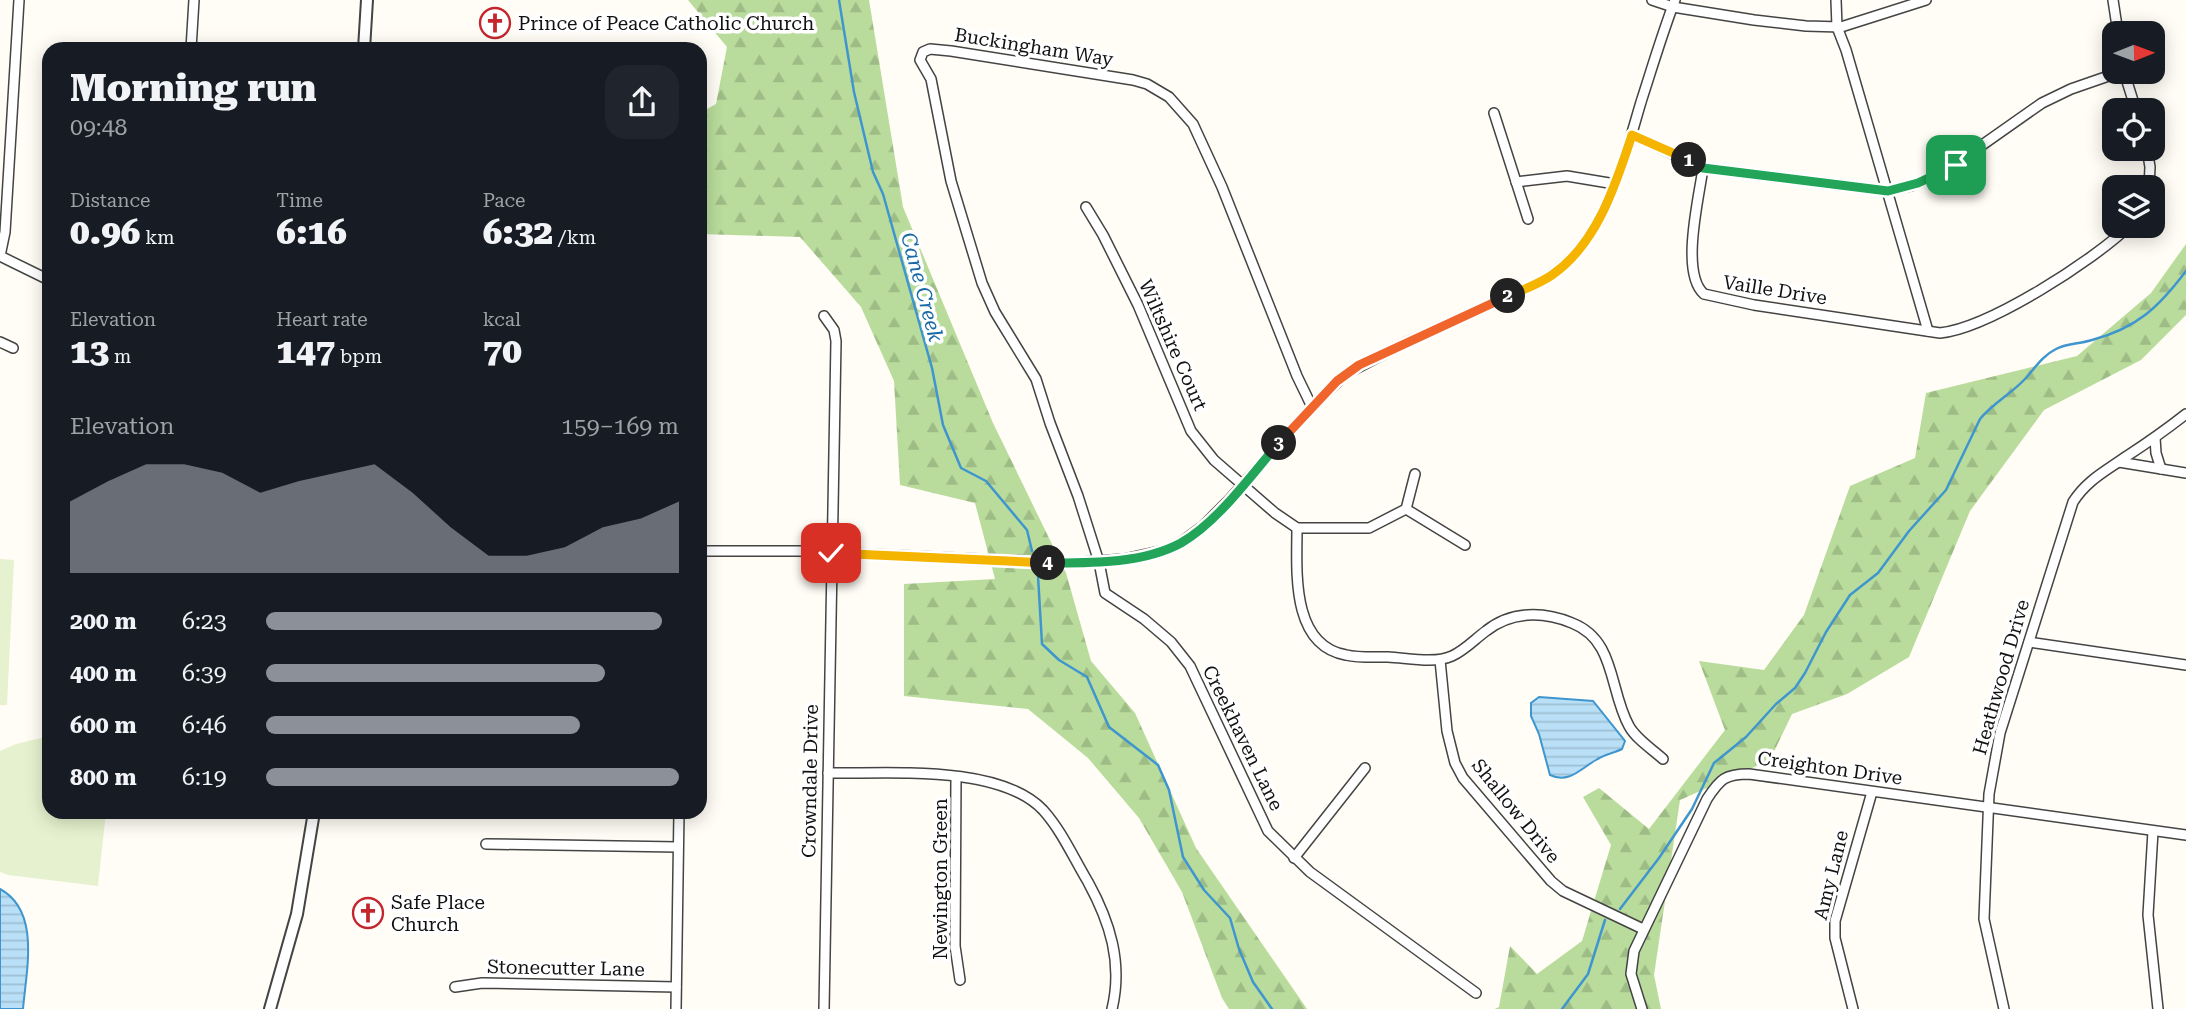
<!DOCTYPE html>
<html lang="en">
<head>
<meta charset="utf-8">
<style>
	body { margin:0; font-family:"Roboto Serif",serif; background:#20242c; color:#f1f3f6; height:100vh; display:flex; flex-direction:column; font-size:26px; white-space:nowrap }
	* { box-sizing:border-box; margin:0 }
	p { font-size:23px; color:#9ea1a6 }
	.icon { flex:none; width:38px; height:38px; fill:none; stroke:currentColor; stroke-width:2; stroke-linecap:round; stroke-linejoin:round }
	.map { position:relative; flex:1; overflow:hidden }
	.details { position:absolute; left:42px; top:42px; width:665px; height:777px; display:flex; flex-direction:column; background:#171b24; border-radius:21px; box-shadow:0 4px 18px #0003 }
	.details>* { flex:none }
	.needle { width:46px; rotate:89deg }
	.buttons { position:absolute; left:2102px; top:21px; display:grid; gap:14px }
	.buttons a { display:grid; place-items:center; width:63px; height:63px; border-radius:14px; background:#171b24; box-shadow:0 4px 18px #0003; font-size:35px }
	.pin { position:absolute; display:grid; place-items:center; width:60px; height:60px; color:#fff; margin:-30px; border-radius:14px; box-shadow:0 4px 10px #0006 }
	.km { position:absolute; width:35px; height:35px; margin:-18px; border-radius:50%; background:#222; color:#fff; font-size:19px; line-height:35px; text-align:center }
	.round { display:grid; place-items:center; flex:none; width:74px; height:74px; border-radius:21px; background:#20242c }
	.summary { display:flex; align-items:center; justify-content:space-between; height:119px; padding:0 28px }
	h1 { font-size:38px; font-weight:800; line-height:52px }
	.metrics { display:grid; grid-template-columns:repeat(3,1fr); gap:10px; height:119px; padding:7px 28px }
	.metrics div { display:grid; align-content:center }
	.metrics b { font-size:35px; font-weight:800 }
	.metrics small { font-size:19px; font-weight:400 }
	.metrics p { font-size:19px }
	.chart { height:196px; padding:14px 28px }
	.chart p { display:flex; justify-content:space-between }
	.chart svg { width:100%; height:126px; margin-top:7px; fill:#8c9099; opacity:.7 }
	ul { padding:0 28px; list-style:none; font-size:23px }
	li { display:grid; grid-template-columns:112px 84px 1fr; align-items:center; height:52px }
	li i { height:18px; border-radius:9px; background:#8c9099 }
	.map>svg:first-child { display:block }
	.forest { fill:url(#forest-firs) }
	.pitch { fill:#e6f2cf }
	.water { fill:url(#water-rules); stroke:#3f96cf; stroke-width:2 }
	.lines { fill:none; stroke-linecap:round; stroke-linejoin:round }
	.stream { stroke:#3f96cf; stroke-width:2.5 }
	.minor-casing { stroke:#444; stroke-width:12 }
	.tertiary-casing { stroke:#444; stroke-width:14 }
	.minor { stroke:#fff; stroke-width:9 }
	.tertiary { stroke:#fff; stroke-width:10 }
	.split-1-casing { stroke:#fff; stroke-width:14 }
	.split-2-casing { stroke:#fff; stroke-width:14 }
	.split-3-casing { stroke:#fff; stroke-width:14 }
	.split-4-casing { stroke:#fff; stroke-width:14 }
	.split-5-casing { stroke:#fff; stroke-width:14 }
	.split-1 { stroke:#22a559; stroke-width:9 }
	.split-2 { stroke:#f5b400; stroke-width:9 }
	.split-3 { stroke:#f0652b; stroke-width:9 }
	.split-4 { stroke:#22a559; stroke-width:9 }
	.split-5 { stroke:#f5b400; stroke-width:9 }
	.labels { text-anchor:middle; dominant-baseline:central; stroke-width:7; stroke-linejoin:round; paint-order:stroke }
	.poi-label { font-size:19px; fill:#111; stroke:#fff; text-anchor:start }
	.street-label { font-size:19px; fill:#111; stroke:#fff }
	.water-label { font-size:21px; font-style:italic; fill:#1768a6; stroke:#fff }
</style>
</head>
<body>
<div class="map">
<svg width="2186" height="1009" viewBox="0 0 2186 1009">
	<defs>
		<pattern id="forest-firs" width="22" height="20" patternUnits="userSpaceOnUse" patternTransform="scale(1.75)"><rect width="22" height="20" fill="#b9dc9c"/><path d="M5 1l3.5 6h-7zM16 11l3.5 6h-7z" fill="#9ebc85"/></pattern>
		<pattern id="water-rules" width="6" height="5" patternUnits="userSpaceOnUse" patternTransform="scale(1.75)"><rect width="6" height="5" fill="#b9e0f7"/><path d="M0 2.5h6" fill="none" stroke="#9ebfd3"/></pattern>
	</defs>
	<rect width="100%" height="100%" fill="#fffdf5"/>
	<!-- forest -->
	<g class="forest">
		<polygon points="688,0 869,0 903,207 993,423 1066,573 1091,661 1135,713 1196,848 1307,1009 1229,1009 1222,998 1182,892 1139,818 1088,758 1028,709 904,696 904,584 995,579 975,503 900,485 894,381 861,307 800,237 700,234 700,113 716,104 727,47"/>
		<polygon points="2186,244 2186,315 2141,360 2044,410 1970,511 1909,657 1847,694 1792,714 1770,760 1680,800 1654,975 1661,1009 1495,1009 1499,1007 1510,946 1537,974 1582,941 1611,845 1583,797 1599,788 1649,829 1725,730 1699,661 1764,670 1804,615 1850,486 1915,458 1926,393 2077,356 2151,293"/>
	</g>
	<!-- pitch -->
	<g class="pitch">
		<polygon points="0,559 14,560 7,705 0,705"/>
		<polygon points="49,736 49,812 106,812 98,886 8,875 0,872 0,751 16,744"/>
	</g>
	<!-- water -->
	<g class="water">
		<path d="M 1539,697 L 1593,701 L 1625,741 L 1622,749 C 1614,753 1603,755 1596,760 C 1580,769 1569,784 1550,775 L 1539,734 L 1531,716 L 1531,703 Z"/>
		<path d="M 0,889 C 41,911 26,971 23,1009 L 0,1009 Z"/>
	</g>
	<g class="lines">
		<!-- stream -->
		<g class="stream">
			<polyline points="839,0 854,92 873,172 883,194 932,368 943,425 961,468 986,481 1027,530 1032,551"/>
			<polyline points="1038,576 1042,644 1059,660 1087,677 1109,727 1158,765 1169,790 1183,857 1204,890 1230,918 1239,949 1253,982 1272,1009"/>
			<path d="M 1620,909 L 1659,858 L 1692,809 L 1714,763 L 1746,737 L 1776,704 L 1795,688 L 1805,673 L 1826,632 L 1850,595 L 1878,573 L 1909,531 L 1946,490 L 1980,419 C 1993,403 2011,394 2025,379 C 2035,368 2042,356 2056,349 C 2067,343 2080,344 2092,340 C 2137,328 2159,307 2186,271"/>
			<polyline points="1562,1009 1588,974 1605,920"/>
		</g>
		<!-- minor casing -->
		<g class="minor-casing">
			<g id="minor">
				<polyline points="1652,0 1673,7 1754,20 1806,26 1841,27 1926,0"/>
				<polyline points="1836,0 1837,27 1846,50 1928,331"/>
				<polyline points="2113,0 2118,33"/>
				<polyline points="191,49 194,0"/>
				<polyline points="2124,72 2136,110"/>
				<polyline points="1494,113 1528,219"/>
				<polyline points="1632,135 1703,168 1887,191 1911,186 1941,174 2042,103 2071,89 2120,72"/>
				<polyline points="2147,149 2150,167 2149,187"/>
				<path d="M 1703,168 C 1699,198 1680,273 1704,294 L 1754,305 L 1940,333 C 1989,328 2094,260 2129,226"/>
				<polyline points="1516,182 1567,176 1615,184"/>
				<polyline points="1086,207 1103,235 1138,305 1191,431 1214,460 1275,513 1297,528 1369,528 1406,509 1415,474"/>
				<polyline points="0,256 5,232 19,0"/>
				<polyline points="0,256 49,280"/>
				<polyline points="0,342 13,348"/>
				<polyline points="1312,407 1297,376 1222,187 1193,124 1169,97 1147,84 1133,80 951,51 930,49 923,52 920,60 931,79 951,181 982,283 995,312 1036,379 1050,423 1078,496 1099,562 1105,593 1144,619 1171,642 1190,666 1268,831 1310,872 1476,993"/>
				<polyline points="2155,438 2156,453 2161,469"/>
				<polyline points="2119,462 2186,473"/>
				<polyline points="1406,509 1465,545"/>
				<path d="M 1297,528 C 1297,569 1290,645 1346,655 C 1359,658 1375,657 1388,657 C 1408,658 1434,664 1452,656 C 1465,650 1475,639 1486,631 C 1511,611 1543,611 1572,623 C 1616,640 1609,690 1629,726 C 1636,739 1652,749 1663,759"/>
				<path d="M 700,551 L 799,551 L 1071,563 L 1124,559 L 1165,550 L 1180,543 L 1203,526 L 1229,500 L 1312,407 L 1346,374 L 1405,343 L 1542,281 C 1604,244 1622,166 1641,102 C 1652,68 1662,34 1675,0"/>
				<polyline points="2029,642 2186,665"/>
				<polyline points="1440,660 1447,731 1455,763 1463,778 1551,881 1563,891 1643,929"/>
				<path d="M 828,773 C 889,774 999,764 1043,810 C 1062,831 1074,859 1088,882 C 1110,922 1123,963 1112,1009"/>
				<polyline points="956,777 955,946 960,980"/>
				<polyline points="2153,831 2148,915 2158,1009"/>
				<polyline points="486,844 678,847"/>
				<polyline points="1294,858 1365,768"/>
				<polyline points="455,987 482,983 676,987"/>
				<polyline points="676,1009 679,812"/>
				<polyline points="824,1009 836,341 834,330 824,316"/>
				<path d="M 1642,1009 L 1631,974 L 1634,951 L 1707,799 C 1720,779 1725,774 1749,774 L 2186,835"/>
				<polyline points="1853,1009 1835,938 1835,921 1872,792"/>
				<path d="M 2004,1009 L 1984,919 L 1989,794 L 2000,733 L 2073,502 C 2087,480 2106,471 2127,456 C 2147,443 2167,429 2186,414"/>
			</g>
		</g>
		<!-- tertiary casing -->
		<g class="tertiary-casing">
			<g id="tertiary">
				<polyline points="364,49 367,0"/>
				<polyline points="270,1009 297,914 314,812"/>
			</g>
		</g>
		<!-- minor -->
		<use href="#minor" class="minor"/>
		<!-- tertiary -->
		<use href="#tertiary" class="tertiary"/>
	</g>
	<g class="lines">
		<!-- split-1 casing -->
		<g class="split-1-casing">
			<polyline id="split-1" points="1689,160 1703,168 1888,191 1918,183 1956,165"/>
		</g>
		<!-- split-2 casing -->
		<g class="split-2-casing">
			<path id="split-2" d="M 1508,296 C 1523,290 1539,284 1552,275 C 1597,244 1616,184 1632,135 L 1689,160"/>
		</g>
		<!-- split-3 casing -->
		<g class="split-3-casing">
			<polyline id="split-3" points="1279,443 1337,381 1359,365 1508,296"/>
		</g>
		<!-- split-4 casing -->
		<g class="split-4-casing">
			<path id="split-4" d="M 1048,563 C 1091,563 1142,564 1181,543 C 1218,522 1251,475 1279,443"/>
		</g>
		<!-- split-5 casing -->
		<g class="split-5-casing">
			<polyline id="split-5" points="831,553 1048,563"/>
		</g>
		<!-- split-1 -->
		<use href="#split-1" class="split-1"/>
		<!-- split-2 -->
		<use href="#split-2" class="split-2"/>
		<!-- split-3 -->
		<use href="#split-3" class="split-3"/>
		<!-- split-4 -->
		<use href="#split-4" class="split-4"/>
		<!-- split-5 -->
		<use href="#split-5" class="split-5"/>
	</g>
	<!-- icons -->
	<defs>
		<g id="church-ring" transform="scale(1.575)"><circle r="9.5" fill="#fff" stroke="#c4262e" stroke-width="1.5"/><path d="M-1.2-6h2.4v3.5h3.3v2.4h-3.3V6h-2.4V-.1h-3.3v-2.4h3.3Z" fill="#c4262e"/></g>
	</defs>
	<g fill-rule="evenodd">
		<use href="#church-ring" x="495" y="23"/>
		<use href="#church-ring" x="368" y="913"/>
	</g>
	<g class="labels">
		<!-- poi labels -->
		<g class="poi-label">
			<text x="518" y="23">Prince of Peace Catholic Church</text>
			<text x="391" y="902">Safe Place<tspan x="391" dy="22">Church</tspan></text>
		</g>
		<!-- street labels -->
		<g class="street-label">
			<text transform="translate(1034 47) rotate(9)">Buckingham Way</text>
			<text transform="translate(1775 290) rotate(9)">Vaille Drive</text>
			<text transform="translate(1173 345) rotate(66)">Wiltshire Court</text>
			<text transform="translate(2001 677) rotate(-74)">Heathwood Drive</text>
			<text transform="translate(1243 738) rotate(64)">Creekhaven Lane</text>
			<text transform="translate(1830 768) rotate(8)">Creighton Drive</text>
			<text transform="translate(810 781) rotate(-89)">Crowndale Drive</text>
			<text transform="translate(1516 811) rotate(51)">Shallow Drive</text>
			<text transform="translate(1831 875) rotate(-76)">Amy Lane</text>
			<text transform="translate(940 879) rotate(-90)">Newington Green</text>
			<text transform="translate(566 968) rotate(1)">Stonecutter Lane</text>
		</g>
		<!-- water labels -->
		<g class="water-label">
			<text transform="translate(922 287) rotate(75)">Cane Creek</text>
		</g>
	</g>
</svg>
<div class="buttons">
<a><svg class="needle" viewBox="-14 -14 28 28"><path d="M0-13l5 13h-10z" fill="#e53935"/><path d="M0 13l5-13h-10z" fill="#9ea1a6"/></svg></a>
<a><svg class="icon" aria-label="locate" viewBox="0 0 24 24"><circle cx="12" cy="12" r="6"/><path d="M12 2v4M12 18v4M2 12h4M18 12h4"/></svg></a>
<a><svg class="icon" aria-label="layers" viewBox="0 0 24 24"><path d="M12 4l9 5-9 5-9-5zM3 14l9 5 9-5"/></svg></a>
</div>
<div class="pin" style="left:1956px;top:165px;background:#1e9e55"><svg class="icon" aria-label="arrive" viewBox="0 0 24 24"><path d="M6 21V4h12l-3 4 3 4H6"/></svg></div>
<div class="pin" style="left:831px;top:553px;background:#d93025"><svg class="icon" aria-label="check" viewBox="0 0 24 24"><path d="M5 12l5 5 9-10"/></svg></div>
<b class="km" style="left:1689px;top:160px">1</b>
<b class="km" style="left:1508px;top:296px">2</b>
<b class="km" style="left:1279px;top:443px">3</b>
<b class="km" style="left:1048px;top:563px">4</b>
<section class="details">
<div class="summary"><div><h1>Morning run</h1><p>09:48</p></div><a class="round"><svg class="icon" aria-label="share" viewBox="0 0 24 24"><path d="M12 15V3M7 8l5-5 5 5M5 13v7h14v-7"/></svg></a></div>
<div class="metrics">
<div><p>Distance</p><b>0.96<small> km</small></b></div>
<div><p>Time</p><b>6:16</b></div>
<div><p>Pace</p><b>6:32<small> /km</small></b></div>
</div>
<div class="metrics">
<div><p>Elevation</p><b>13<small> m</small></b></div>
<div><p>Heart rate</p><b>147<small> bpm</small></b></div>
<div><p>kcal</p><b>70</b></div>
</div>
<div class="chart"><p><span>Elevation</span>159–169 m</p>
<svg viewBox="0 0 160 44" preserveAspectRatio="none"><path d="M0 44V19L10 12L20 6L30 6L40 9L50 16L60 12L70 9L80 6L90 16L100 28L110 38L120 38L130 35L140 28L150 25L160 19V44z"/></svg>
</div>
<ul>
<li><b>200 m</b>6:23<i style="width:96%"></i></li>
<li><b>400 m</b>6:39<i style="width:82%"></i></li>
<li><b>600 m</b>6:46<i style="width:76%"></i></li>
<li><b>800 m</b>6:19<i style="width:100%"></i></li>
</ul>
</section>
</div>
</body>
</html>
